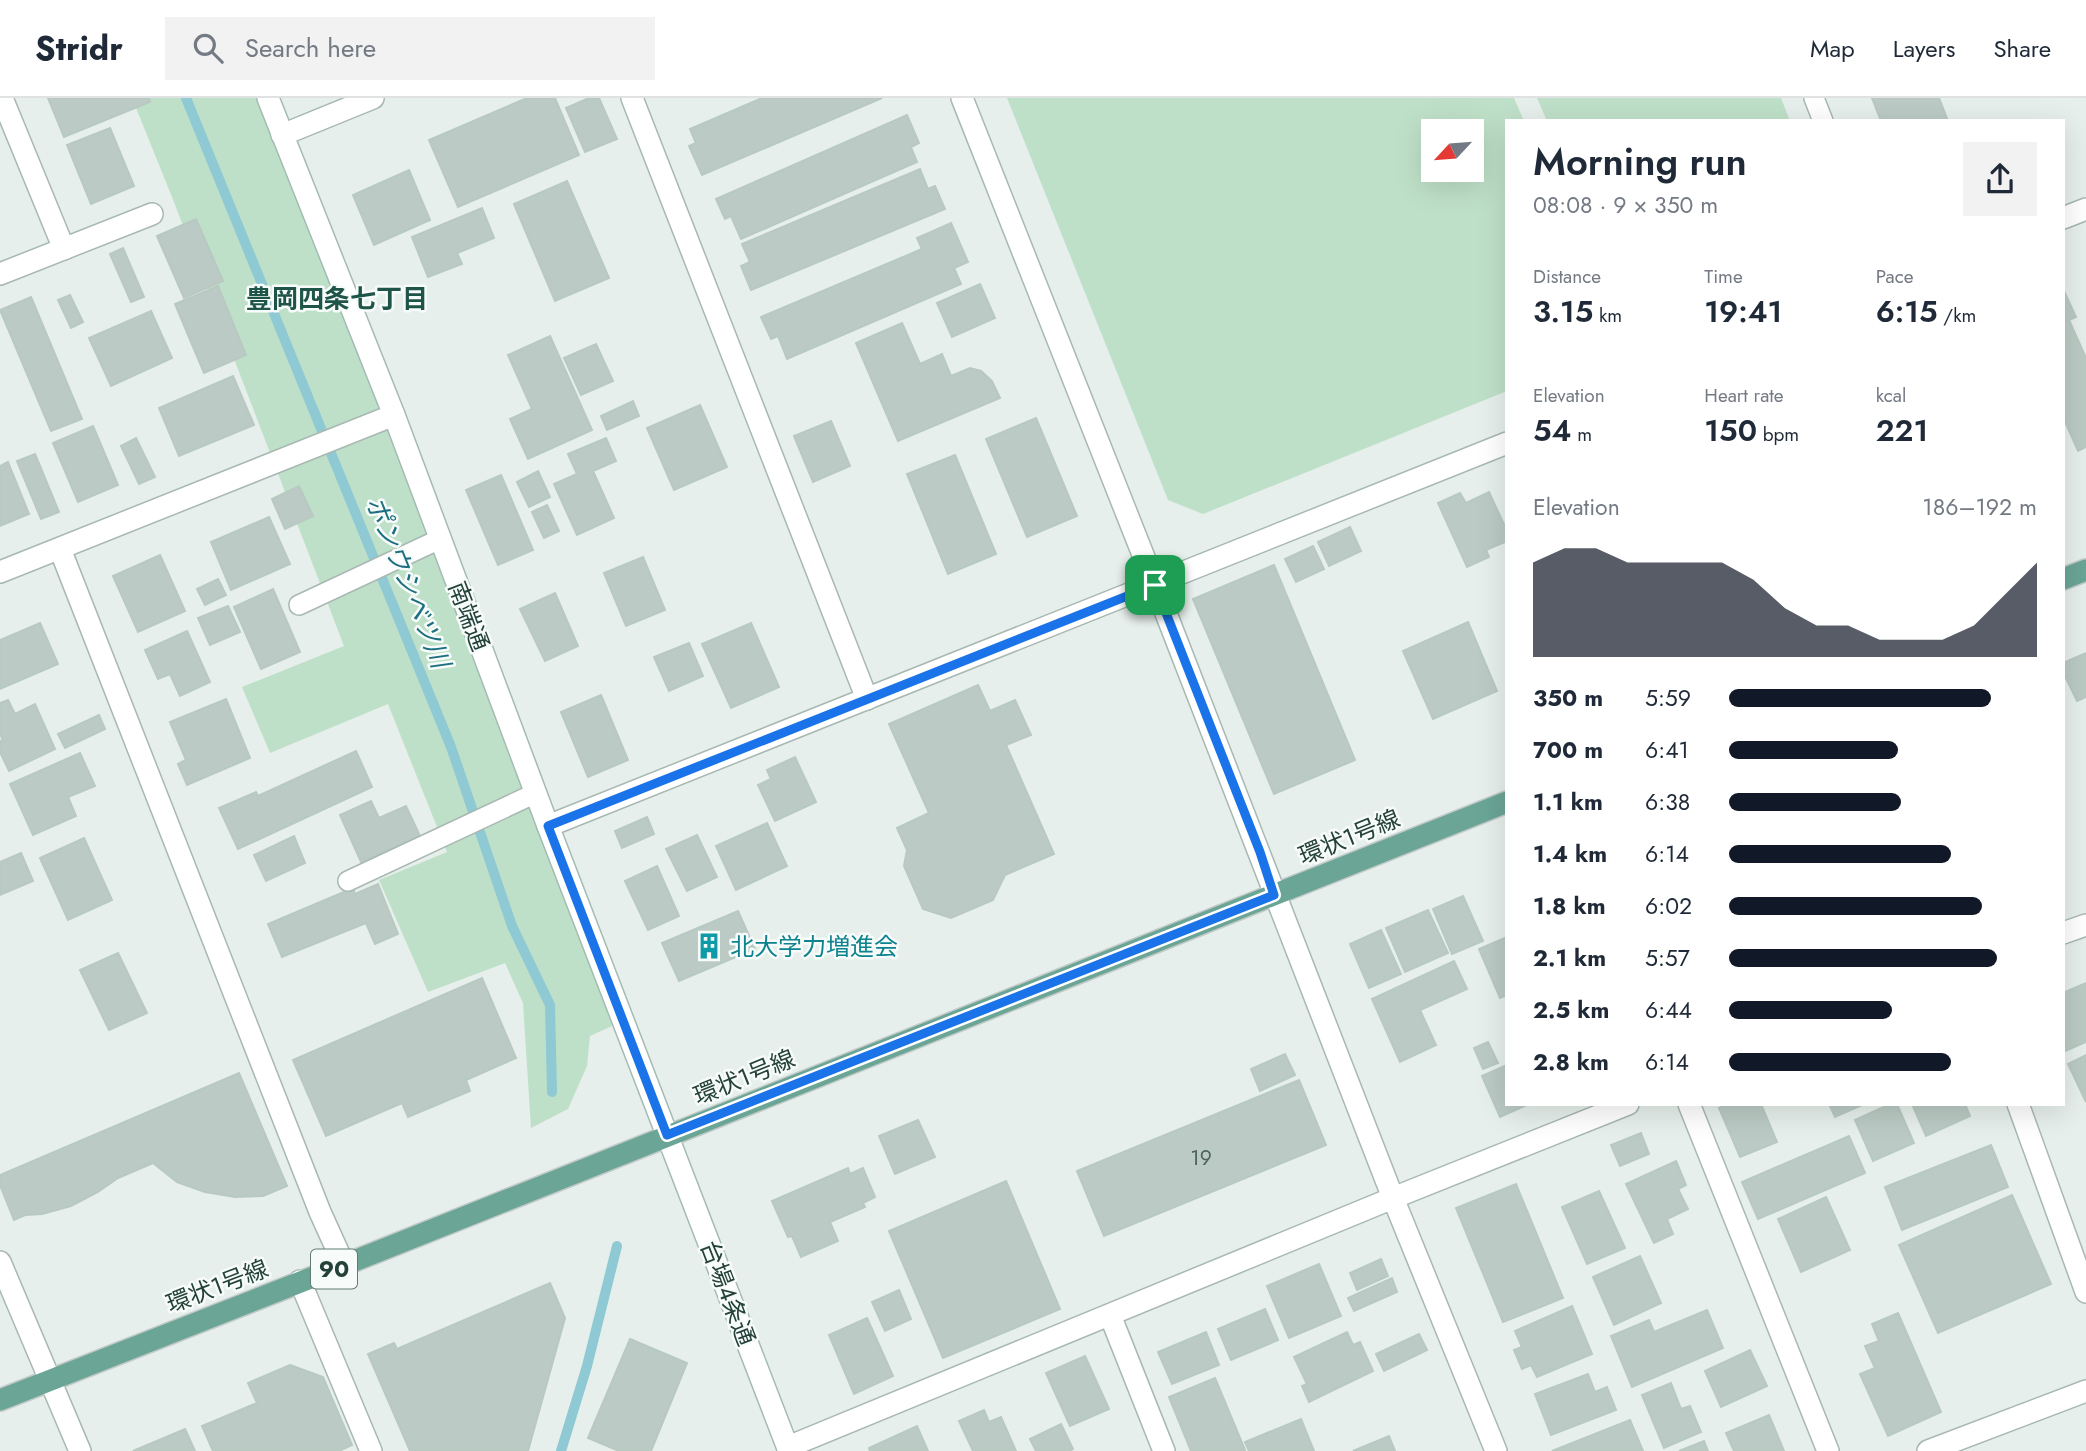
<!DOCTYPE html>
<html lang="en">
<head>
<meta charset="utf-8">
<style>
	body { margin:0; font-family:Jost,"Noto Sans JP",sans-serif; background:#f2f2f3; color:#1f2937; height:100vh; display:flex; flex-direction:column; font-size:26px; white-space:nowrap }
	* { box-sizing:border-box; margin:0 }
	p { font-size:23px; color:#747a83 }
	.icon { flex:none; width:38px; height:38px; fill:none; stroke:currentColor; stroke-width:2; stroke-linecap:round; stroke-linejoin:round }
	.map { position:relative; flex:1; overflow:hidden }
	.side { position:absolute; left:1505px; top:21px; width:560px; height:987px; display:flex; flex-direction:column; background:#fff; border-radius:0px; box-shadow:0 7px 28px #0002 }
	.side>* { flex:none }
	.needle { width:46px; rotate:244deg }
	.fabs { position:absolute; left:1421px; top:21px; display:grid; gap:14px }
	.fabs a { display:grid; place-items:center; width:63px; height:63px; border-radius:0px; background:#fff; box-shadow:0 7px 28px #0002; font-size:35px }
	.pin { position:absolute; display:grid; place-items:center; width:60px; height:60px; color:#fff; margin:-30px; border-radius:14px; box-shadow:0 4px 10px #0006 }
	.round { display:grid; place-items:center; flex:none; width:74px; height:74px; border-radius:0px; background:#f2f2f3 }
	.headline { display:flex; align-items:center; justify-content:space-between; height:119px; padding:0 28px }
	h1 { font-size:38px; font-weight:600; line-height:52px }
	.figures { display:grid; grid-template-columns:repeat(3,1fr); gap:10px; height:119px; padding:7px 28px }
	.figures div { display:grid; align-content:center }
	.figures b { font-size:30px; font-weight:600 }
	.figures small { font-size:19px; font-weight:400 }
	.figures p { font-size:19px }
	.chart { height:196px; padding:14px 28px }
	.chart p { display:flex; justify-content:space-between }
	.chart svg { width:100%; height:126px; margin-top:7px; fill:#111827; opacity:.7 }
	ul { padding:0 28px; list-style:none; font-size:23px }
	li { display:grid; grid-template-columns:112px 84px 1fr; align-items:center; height:52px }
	li i { height:18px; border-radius:9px; background:#111827 }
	header { display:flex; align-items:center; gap:42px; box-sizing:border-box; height:98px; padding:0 35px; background:#fff; border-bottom:2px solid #e0e1e3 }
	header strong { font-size:33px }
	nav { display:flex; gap:38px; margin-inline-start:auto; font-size:24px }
	.search { width:490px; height:63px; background:#f2f2f3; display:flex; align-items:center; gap:18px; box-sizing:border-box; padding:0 24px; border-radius:0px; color:#747a83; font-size:26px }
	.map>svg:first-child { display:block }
	.green { fill:#bfe0c8; fill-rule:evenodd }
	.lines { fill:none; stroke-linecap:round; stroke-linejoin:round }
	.stream { stroke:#8ec9d4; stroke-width:10 }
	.building { fill:#bbcac4; stroke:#b8c9c2; stroke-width:2 }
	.lane-casing { stroke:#a8b8b2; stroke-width:22 }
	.street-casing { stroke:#a8b8b2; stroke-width:24 }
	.secondary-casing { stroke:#a4bbb3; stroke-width:24 }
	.primary-casing { stroke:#c2cac8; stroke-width:24 }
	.lane { stroke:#fff; stroke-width:19 }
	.street { stroke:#fff; stroke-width:21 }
	.secondary { stroke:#fff; stroke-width:21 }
	.primary { stroke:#6aa596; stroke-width:21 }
	.route-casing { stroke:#fff; stroke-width:14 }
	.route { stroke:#1a73e8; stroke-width:9 }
	.labels { text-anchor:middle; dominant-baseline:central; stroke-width:5; stroke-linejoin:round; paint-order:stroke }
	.number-label { font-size:21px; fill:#4a645c }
	.shield { fill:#f7fbf9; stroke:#637a73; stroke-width:2 }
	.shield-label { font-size:23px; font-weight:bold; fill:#24423a }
	.street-label { font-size:24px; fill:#24423a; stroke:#f7fbf9 }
	.culture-label { font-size:24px; fill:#0d838f; stroke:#f7fbf9; text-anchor:start }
	.neighbourhood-label { font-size:26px; font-weight:bold; fill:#1f5548; stroke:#f7fbf9 }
	.water-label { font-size:26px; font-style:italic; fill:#1c6f80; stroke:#f7fbf9 }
</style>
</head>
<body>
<header>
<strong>Stridr</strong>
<div class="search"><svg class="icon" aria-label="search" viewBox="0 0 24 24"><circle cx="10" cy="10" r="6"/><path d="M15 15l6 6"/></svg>Search here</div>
<nav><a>Map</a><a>Layers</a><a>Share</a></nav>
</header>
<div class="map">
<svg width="2086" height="1353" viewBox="0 0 2086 1353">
	<rect width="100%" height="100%" fill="#e6efeb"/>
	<!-- green -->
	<g class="green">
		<polygon points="132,0 268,0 623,923 590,938 587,968 568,1011 531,1030 523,905 505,865 428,894 379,782 447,754 388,606 270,655 242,589 344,548 172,99"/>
		<path d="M 1007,0 L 1514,0 L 1524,23 L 1507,23 L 1507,293 L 1203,416 L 1168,402 ZM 1472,33 L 1472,72 L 1433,72 L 1433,33 Z"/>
		<polygon points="1537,0 1781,0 1790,23 1547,23"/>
	</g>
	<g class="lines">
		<!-- stream -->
		<g class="stream">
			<polyline points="186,0 451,649 512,828 550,907 552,994"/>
			<polyline points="561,1353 587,1268 617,1148"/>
		</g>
	</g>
	<!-- building -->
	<g class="building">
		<polygon points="48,0 149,0 150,4 64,39"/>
		<polygon points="527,0 555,0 579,57 458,109 429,42"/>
		<polygon points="589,0 599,0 617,41 585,54 566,10"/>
		<polygon points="762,0 882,0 702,77 689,48 696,45 690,31"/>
		<polygon points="1872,0 1939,0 1948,23 1881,23"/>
		<polygon points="907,17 919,45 911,49 917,64 741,141 731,118 725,121 716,101"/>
		<polygon points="110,30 134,88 91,106 67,47"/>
		<polygon points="920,71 928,91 935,88 945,111 751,192 741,168 750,164 742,146"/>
		<polygon points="409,72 430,122 374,147 353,97"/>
		<polygon points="567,83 609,180 555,203 514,106"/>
		<polygon points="482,110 494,140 457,155 462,166 428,179 412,139"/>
		<polygon points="196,121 223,183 184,200 157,138"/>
		<polygon points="951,125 968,164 954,170 961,186 787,261 778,238 771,241 761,219 922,151 917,140"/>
		<polygon points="123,150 144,199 131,204 110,156"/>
		<polygon points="980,186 995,220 952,239 937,205"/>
		<polygon points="218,188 246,257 204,275 175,206"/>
		<polygon points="2063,191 2076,219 2069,222 2086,260 2086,349 2078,353 2063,319"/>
		<polygon points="70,197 83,224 71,230 58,202"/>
		<polygon points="31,199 82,321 51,333 0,212"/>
		<polygon points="151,213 172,260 111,288 89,240"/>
		<polygon points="902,225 920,266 942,256 951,278 970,270 981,273 992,283 1000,300 898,343 856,245"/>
		<polygon points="550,238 592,332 528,361 510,321 532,311 508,257"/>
		<polygon points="596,246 613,283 581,297 564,260"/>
		<polygon points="233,278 254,327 179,358 159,310"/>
		<polygon points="633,303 639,318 607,332 601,318"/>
		<polygon points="700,307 727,369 674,392 647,330"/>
		<polygon points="1036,320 1077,418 1027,439 986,341"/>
		<polygon points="831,323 850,368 813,384 794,338"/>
		<polygon points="93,328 118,387 78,404 53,345"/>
		<polygon points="136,340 155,379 139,386 121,348"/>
		<polygon points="606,340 616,363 593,373 614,420 577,437 554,386 577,376 568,356"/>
		<polygon points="35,356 59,414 41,421 17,363"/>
		<polygon points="955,357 996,456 948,476 907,376"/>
		<polygon points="8,364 29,416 0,428 0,368"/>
		<polygon points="538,373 550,399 529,409 517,384"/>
		<polygon points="501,377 533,452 498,467 466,392"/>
		<polygon points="299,388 313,418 285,431 272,401"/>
		<polygon points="1489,394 1507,433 1507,443 1486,452 1489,459 1467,469 1438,405 1460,395 1466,405"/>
		<polygon points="547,407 559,433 544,440 532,414"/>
		<polygon points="269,419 290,466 231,492 211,444"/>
		<polygon points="1350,429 1361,453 1329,468 1318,444"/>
		<polygon points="1313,448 1324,471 1296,484 1285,461"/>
		<polygon points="160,457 185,513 138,534 113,478"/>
		<polygon points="643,459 665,512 626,528 604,475"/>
		<polygon points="1274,467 1355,662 1274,696 1193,501"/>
		<polygon points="218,481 226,497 205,507 197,491"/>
		<polygon points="273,491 300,554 261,571 234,509"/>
		<polygon points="555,495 578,548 545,563 520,511"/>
		<polygon points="228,508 240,534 210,547 198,520"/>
		<polygon points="1468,524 1497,593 1433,621 1403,553"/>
		<polygon points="40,525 58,566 0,591 0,542"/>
		<polygon points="751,525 779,589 731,610 702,546"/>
		<polygon points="187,533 210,584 180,598 170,576 158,581 145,552"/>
		<polygon points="689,545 703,578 669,593 654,559"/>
		<polygon points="2086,555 2086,599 2077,603 2063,574 2063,565"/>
		<polygon points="978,587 990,613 1015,602 1031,637 1006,647 1054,756 1005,777 993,802 951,820 923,811 904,768 907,752 897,730 929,715 889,626"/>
		<polygon points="601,597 628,662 588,679 561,614"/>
		<polygon points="226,601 250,660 187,687 178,666 186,662 170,624"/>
		<polygon points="8,602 15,616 35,606 55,651 9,673 0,654 0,643 3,642 0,636 0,605"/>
		<polygon points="99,617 105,631 65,650 58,636"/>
		<polygon points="356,653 372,689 238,751 219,710 256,694 258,698"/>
		<polygon points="80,655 95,688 68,699 76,718 33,737 10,686"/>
		<polygon points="795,659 816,704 775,723 758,687 771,681 767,672"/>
		<polygon points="371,703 379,720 406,708 420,738 361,764 340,717"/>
		<polygon points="647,719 654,736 622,750 615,733"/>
		<polygon points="767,725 787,768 736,792 716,748"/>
		<polygon points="697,737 717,779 687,793 666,751"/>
		<polygon points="294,738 305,765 266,783 254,757"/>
		<polygon points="84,740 112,802 68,822 40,760"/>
		<polygon points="21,755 33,783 0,797 0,764"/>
		<polygon points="657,768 679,818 648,832 625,783"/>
		<polygon points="378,786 398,836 375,846 366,825 282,859 268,826 353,790 355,796"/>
		<polygon points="1463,798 1483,843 1452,856 1433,811"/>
		<polygon points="1428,812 1448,855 1405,874 1386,830"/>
		<polygon points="738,813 755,851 679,883 662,845"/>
		<polygon points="1381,832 1401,876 1369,890 1350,846"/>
		<polygon points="1507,839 1507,897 1500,900 1479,851"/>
		<polygon points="118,855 147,915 109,932 80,872"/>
		<polygon points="1454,863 1467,891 1420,912 1436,947 1400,964 1372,901"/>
		<polygon points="482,880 516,960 466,982 470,993 408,1019 402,1005 326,1038 293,962"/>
		<polygon points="2086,885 2086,944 2063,954 2063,895"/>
		<polygon points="1488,944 1498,965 1483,971 1474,950"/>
		<polygon points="1285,956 1295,977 1260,993 1251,971"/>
		<polygon points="2086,957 2086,1004 2068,966"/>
		<polygon points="1507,967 1507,1006 1529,1006 1500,1019 1482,978"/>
		<polygon points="239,975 287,1088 263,1098 235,1099 205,1094 177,1084 153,1065 118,1080 98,1094 71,1108 42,1116 25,1117 14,1122 0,1087 0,1077"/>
		<polygon points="1299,982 1326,1047 1104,1138 1077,1073"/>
		<polygon points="1728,1006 1761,1006 1777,1044 1740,1059 1719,1010"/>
		<polygon points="1829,1006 1864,1006 1835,1019"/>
		<polygon points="1890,1006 1897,1006 1914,1045 1873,1063 1855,1022"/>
		<polygon points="1912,1006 1965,1006 1970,1018 1926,1038"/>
		<polygon points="918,1022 935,1059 895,1076 879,1038"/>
		<polygon points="1641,1035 1649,1056 1620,1068 1611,1047"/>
		<polygon points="1849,1038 1865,1075 1758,1121 1742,1084"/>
		<polygon points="1991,1047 2008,1089 1902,1132 1885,1089"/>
		<polygon points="1676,1063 1686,1087 1678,1091 1688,1111 1667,1121 1673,1136 1654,1145 1626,1086"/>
		<polygon points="848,1070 850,1076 863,1070 875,1099 863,1105 865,1109 830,1124 838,1143 801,1159 792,1138 788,1139 772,1103"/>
		<polygon points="1006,1083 1060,1211 943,1260 889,1133"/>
		<polygon points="1516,1086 1563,1200 1503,1224 1456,1110"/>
		<polygon points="1599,1093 1625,1150 1587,1166 1562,1109"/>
		<polygon points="2012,1097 2051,1186 1938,1235 1899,1147"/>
		<polygon points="1826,1099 1850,1152 1801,1174 1778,1121"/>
		<polygon points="1640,1158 1661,1205 1614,1227 1593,1179"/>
		<polygon points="1381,1161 1388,1178 1357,1192 1350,1175"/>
		<polygon points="1319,1166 1341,1218 1289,1240 1267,1188"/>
		<polygon points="1392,1180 1397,1194 1354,1213 1348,1200"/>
		<polygon points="550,1185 565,1220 528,1353 410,1353 368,1256 394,1245 397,1251"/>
		<polygon points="899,1192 911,1221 885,1233 872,1204"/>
		<polygon points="1572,1208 1592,1256 1537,1279 1531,1267 1522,1271 1514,1252 1522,1249 1515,1233"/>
		<polygon points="1265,1211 1278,1242 1231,1262 1218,1231"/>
		<polygon points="1707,1212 1723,1250 1632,1289 1611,1238 1649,1222 1654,1234"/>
		<polygon points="1898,1215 1941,1314 1888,1338 1860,1276 1875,1270 1865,1248 1879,1243 1872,1226"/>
		<polygon points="867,1220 893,1278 854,1296 829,1237"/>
		<polygon points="1206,1234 1219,1267 1172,1286 1158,1254"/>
		<polygon points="1347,1234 1353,1247 1360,1244 1373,1273 1309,1304 1302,1288 1307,1286 1294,1259"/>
		<polygon points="1419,1236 1427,1252 1384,1273 1376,1256"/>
		<polygon points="630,1241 687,1265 651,1353 619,1353 588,1340"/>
		<polygon points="1750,1252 1767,1288 1721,1309 1705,1273"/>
		<polygon points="1085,1258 1109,1311 1070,1328 1046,1275"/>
		<polygon points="290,1267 323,1279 352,1347 339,1353 213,1353 202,1328 257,1305 248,1285"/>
		<polygon points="1588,1276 1595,1294 1607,1289 1616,1312 1551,1337 1535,1296"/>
		<polygon points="1215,1280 1245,1352 1242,1353 1191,1353 1169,1299"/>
		<polygon points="1671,1285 1681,1311 1690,1308 1701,1334 1664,1350 1642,1297"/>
		<polygon points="984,1312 989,1324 1001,1319 1016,1353 973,1353 959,1323"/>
		<polygon points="1769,1317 1784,1353 1734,1353 1726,1335"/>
		<polygon points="1301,1321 1314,1353 1249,1353 1245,1344"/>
		<polygon points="1630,1322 1643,1353 1552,1353"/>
		<polygon points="1061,1326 1073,1351 1069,1353 1036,1353 1030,1341"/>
		<polygon points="917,1328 928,1353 870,1353 869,1350"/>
		<polygon points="185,1331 195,1353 133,1353"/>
		<polygon points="1389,1338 1395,1353 1353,1353"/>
		<polygon points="1704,1343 1708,1353 1679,1353"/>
	</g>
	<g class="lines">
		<!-- lane casing -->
		<g class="lane-casing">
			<g id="lane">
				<polyline points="1814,0 1823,23"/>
				<polyline points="299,507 440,441"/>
				<polyline points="348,783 536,695"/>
			</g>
		</g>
		<!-- street casing -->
		<g class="street-casing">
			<g id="street">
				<polyline points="2,0 64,151"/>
				<polyline points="632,0 867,601"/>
				<polyline points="962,0 1155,487 1393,1100 1496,1353"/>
				<polyline points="282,37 373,0"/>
				<polyline points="2063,120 2086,111"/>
				<polyline points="0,176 152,116"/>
				<polyline points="60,451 320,1114 344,1167"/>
				<polyline points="0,474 394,317"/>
				<polyline points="548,728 1507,345"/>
				<polyline points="2063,835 2086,827"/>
				<polyline points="1689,1006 1828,1353"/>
				<polyline points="2018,1006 2086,1194"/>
				<polyline points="0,1164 80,1353"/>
				<polyline points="300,1183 371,1353"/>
				<polyline points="1110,1217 1164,1353"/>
				<polyline points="788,1349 1393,1100 1628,1006"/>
				<polyline points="1928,1353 2086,1293"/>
			</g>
		</g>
		<!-- secondary casing -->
		<g class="secondary-casing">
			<polyline id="secondary" points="268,0 394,317 548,728 789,1353"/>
		</g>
		<!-- primary casing -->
		<g class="primary-casing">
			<g id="primary">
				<polyline points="2063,481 2086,472"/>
				<polyline points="0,1302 344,1167 1507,704"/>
			</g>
		</g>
		<!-- lane -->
		<use href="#lane" class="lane"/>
		<!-- street -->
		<use href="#street" class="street"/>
		<!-- secondary -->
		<use href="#secondary" class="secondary"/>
		<!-- primary -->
		<use href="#primary" class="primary"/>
	</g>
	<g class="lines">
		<!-- route casing -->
		<g class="route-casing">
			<polygon id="route" points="1155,487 1260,754 1274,797 667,1037 548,728"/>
		</g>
		<!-- route -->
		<use href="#route" class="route"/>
	</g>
	<!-- icons -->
	<defs>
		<g id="building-bare" transform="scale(2.1)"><path d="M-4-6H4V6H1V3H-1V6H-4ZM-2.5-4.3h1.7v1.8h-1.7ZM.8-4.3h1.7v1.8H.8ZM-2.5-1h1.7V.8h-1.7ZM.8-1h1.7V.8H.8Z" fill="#0f9aa8" stroke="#f7fbf9" stroke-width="2.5" paint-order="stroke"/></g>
	</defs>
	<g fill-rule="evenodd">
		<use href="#building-bare" x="709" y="848"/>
	</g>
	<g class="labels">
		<!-- number labels -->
		<g class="number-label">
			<text x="1201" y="1060">19</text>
		</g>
		<!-- shield labels -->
		<rect class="shield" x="311" y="1151.5" width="46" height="39" rx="5"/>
		<g class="shield-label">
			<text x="334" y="1171">90</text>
		</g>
		<!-- street labels -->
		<g class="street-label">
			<text transform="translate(469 518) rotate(69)">南端通</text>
			<text transform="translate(1349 739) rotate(-22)">環状1号線</text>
			<text transform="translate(744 979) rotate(-22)">環状1号線</text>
			<text transform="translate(217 1188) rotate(-21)">環状1号線</text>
			<text transform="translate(728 1195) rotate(69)">台場4条通</text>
		</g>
		<!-- culture labels -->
		<g class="culture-label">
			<text x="730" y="848">北大学力増進会</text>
		</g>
		<!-- neighbourhood labels -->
		<g class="neighbourhood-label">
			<text x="337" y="201">豊岡四条七丁目</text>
		</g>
		<!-- water labels -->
		<g class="water-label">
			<text transform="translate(408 484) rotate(68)">ポンウシベツ川</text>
		</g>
	</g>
</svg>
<div class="fabs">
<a><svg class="needle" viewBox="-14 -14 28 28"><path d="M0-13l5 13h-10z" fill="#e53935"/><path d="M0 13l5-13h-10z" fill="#747a83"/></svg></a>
</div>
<div class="pin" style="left:1155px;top:487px;background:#1e9e55"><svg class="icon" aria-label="arrive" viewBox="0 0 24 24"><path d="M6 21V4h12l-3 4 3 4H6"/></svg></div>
<section class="side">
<div class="headline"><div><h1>Morning run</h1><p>08:08 · 9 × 350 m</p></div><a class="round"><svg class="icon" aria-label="share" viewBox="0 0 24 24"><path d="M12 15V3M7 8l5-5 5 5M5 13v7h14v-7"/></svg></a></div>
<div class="figures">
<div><p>Distance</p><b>3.15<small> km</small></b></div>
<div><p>Time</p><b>19:41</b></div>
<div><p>Pace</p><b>6:15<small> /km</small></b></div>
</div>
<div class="figures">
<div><p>Elevation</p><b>54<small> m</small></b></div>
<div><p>Heart rate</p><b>150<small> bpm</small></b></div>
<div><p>kcal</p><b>221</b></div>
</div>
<div class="chart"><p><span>Elevation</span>186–192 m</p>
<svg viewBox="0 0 160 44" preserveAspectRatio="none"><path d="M0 44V11L10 6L20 6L30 11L40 11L50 11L60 11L70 17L80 27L90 33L100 33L110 38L120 38L130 38L140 33L150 22L160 11V44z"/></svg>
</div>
<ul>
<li><b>350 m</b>5:59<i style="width:85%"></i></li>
<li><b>700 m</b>6:41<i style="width:55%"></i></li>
<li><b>1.1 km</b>6:38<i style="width:56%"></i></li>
<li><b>1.4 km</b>6:14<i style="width:72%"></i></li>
<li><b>1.8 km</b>6:02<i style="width:82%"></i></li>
<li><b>2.1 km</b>5:57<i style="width:87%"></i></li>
<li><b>2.5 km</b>6:44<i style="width:53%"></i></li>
<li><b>2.8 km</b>6:14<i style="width:72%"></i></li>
</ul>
</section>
</div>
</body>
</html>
